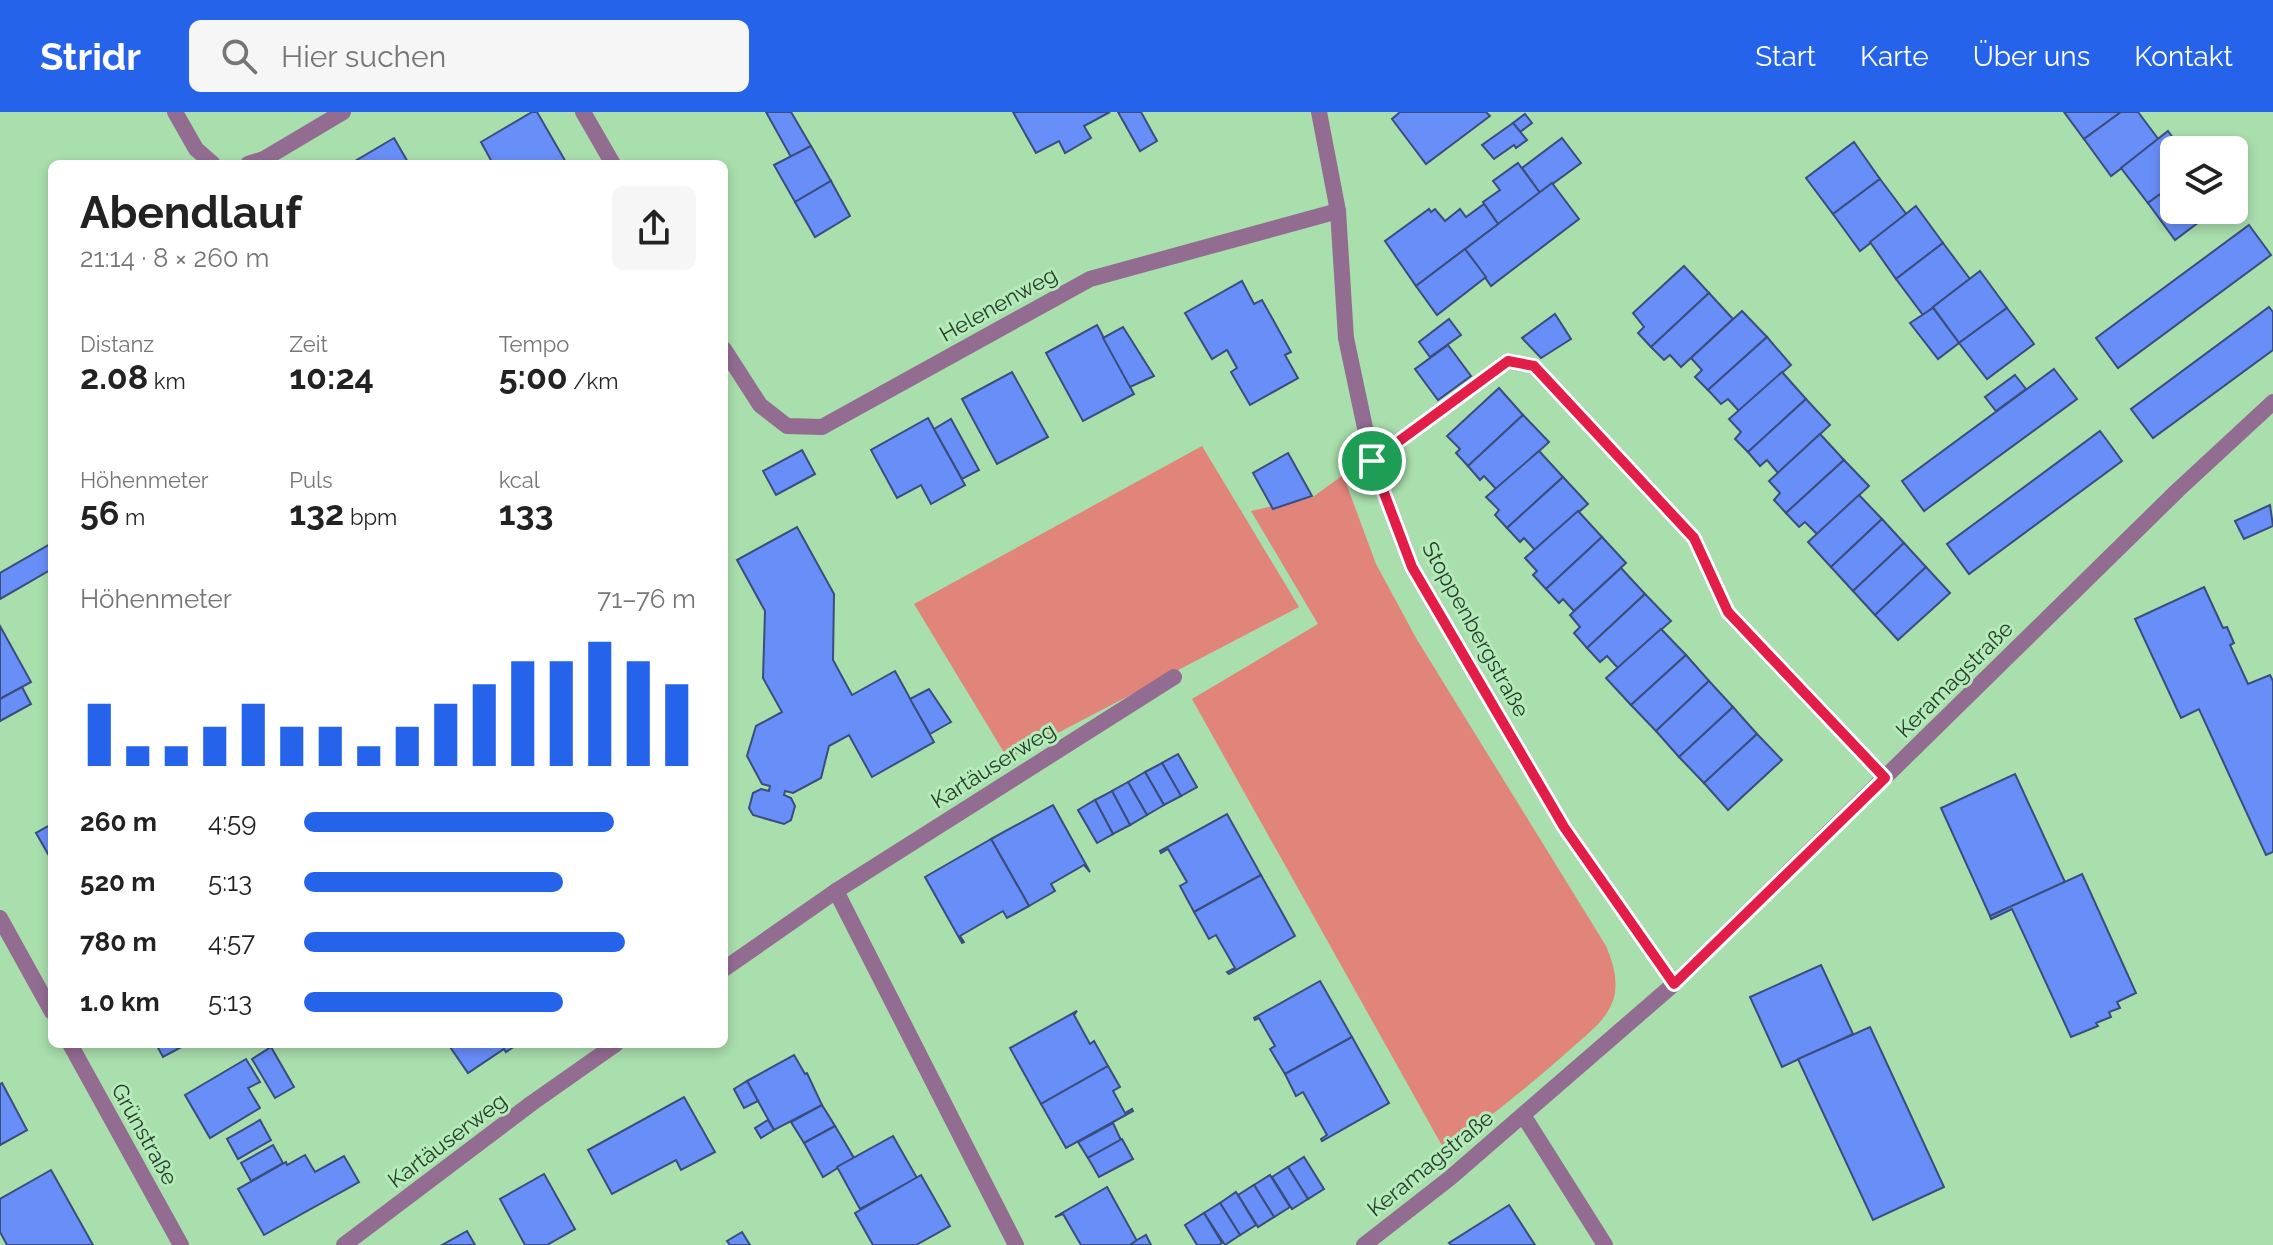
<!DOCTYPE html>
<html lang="de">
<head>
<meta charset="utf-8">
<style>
	body { margin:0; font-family:Raleway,sans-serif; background:#f6f6f6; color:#222; height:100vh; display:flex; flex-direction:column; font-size:30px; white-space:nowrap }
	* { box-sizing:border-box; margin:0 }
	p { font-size:26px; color:#767676 }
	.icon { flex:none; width:44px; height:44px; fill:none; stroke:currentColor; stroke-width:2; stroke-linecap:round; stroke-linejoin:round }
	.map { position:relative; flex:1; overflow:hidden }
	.panel { position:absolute; left:48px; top:48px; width:680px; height:888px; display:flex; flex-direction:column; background:#fff; border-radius:12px; box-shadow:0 4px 12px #0003 }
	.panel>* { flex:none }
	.tools { position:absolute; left:2160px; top:24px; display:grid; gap:16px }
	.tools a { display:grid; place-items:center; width:88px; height:88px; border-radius:12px; background:#fff; box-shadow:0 4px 12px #0003; font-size:40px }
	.pin { position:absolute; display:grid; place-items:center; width:68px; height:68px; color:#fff; margin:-34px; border:4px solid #fff; border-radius:50%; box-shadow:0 2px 8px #0007 }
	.round { display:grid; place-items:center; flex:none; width:84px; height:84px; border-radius:12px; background:#f6f6f6 }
	.headline { display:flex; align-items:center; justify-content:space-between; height:136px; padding:0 32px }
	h1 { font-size:44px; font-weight:700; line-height:60px }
	.figures { display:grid; grid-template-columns:repeat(3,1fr); gap:12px; height:136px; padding:8px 32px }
	.figures div { display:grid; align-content:center }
	.figures b { font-size:34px; font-weight:700 }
	.figures small { font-size:22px; font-weight:400 }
	.figures p { font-size:22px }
	.chart { height:224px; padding:16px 32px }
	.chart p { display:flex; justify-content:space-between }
	.chart svg { width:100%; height:144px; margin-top:8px; stroke:#2563eb; stroke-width:6 }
	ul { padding:0 32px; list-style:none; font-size:26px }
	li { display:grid; grid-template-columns:128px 96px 1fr; align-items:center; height:60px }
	li i { height:20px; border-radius:10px; background:#2563eb }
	header { display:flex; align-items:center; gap:48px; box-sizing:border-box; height:112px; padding:0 40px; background:#2563eb; color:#fff }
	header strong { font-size:38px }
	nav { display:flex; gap:44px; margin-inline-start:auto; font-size:28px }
	.search { width:560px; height:72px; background:#f6f6f6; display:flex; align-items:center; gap:20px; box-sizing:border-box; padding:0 28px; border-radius:12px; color:#767676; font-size:30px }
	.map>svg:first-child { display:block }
	.green { fill:#e1847a }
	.building { fill:#688ef8; stroke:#3a4d7e; stroke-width:2 }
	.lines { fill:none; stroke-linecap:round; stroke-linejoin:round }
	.lane { stroke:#936c92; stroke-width:16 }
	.street { stroke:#936c92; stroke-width:16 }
	.route-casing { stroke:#fff; stroke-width:16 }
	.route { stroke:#e11d48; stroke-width:10 }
	.labels { text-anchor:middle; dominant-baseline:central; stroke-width:6; stroke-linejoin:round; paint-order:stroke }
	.street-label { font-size:22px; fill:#273d29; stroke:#b5ebba }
</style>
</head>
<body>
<header>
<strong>Stridr</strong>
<div class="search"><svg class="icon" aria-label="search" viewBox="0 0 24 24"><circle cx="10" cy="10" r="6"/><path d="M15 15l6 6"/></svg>Hier suchen</div>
<nav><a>Start</a><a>Karte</a><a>Über uns</a><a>Kontakt</a></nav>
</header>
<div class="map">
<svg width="2273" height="1133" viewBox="0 0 2273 1133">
	<rect width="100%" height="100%" fill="#a9dead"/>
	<!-- green -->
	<g class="green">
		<polygon points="1202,334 1299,495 1008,647 914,492"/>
		<path d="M 1343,363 L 1376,452 L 1416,526 L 1606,834 C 1615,855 1621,879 1608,899 C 1600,913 1585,924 1574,934 C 1532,972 1489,1005 1445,1039 L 1192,587 L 1318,512 L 1251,399 L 1313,385 Z"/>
	</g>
	<!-- building -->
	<g class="building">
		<polygon points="532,0 537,0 567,52 493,52 481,30"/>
		<polygon points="766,0 791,0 811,34 791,45"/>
		<polygon points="1013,0 1110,0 1084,14 1091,26 1065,41 1059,29 1036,41"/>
		<polygon points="1118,0 1141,0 1157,29 1140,39"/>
		<polygon points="1400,0 1486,0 1490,4 1426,52 1392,7"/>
		<polygon points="2064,0 2121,0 2084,27"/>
		<polygon points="2121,0 2138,0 2159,28 2111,64 2084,27"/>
		<polygon points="1525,2 1532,11 1520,20 1513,11"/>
		<polygon points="1513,11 1527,28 1516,36 1514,33 1494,47 1482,33"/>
		<polygon points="2168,19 2182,38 2174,38 2174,72 2148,91 2121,56"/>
		<polygon points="394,26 409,52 350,52"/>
		<polygon points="1562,26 1581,51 1540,81 1522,56"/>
		<polygon points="1854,30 1880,67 1833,102 1806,66"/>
		<polygon points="811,34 831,69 795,90 774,53"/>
		<polygon points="1518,51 1540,81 1498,112 1483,90 1500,78 1493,69"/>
		<polygon points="1880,67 1907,103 1860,139 1833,102"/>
		<polygon points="831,69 850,104 815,125 795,90"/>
		<polygon points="1552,71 1579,107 1491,174 1465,137"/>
		<polygon points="2174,72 2174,98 2215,98 2175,128 2148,91"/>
		<polygon points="1484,92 1498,112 1416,174 1385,129 1429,97 1431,100 1435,97 1445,109 1460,97 1466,105"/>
		<polygon points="1916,94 1943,131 1896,167 1870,130"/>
		<polygon points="2249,113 2271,143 2118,256 2096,226"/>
		<polygon points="1943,131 1970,167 1923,203 1896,167"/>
		<polygon points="1465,137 1486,165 1437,203 1416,174"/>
		<polygon points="1684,154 1709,181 1651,235 1638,221 1644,215 1633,201"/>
		<polygon points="1980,159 2007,196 1959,231 1933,195"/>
		<polygon points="1242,169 1254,192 1262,188 1291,240 1285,243 1298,266 1250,293 1231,260 1237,256 1227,238 1212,247 1185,201"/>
		<polygon points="1709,181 1733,207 1681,255 1670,243 1664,248 1651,235"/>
		<polygon points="2269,195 2273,200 2273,238 2153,326 2131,297"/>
		<polygon points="1933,196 1959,231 1938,247 1910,211"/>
		<polygon points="2007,196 2034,232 1987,267 1959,231"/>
		<polygon points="1742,199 1767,225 1708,278 1695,265 1702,258 1691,246"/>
		<polygon points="1555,202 1571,227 1541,246 1522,226"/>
		<polygon points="1449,207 1461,223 1430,245 1419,230"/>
		<polygon points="1097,213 1134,282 1083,309 1046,241"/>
		<polygon points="1123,215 1154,264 1130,275 1103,226"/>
		<polygon points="1767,225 1791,253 1739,299 1728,287 1721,292 1708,278"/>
		<polygon points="1448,233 1471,264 1438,288 1415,257"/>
		<polygon points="2054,257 2077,287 1924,399 1902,369"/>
		<polygon points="1012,260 1048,325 997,352 962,287"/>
		<polygon points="1782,260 1806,287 1748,340 1735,327 1741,320 1729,307"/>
		<polygon points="2015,263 2026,277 1996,299 1985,285"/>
		<polygon points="1499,276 1523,303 1468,354 1456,341 1460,337 1447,324"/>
		<polygon points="1806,287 1830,313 1778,361 1767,348 1760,354 1748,340"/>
		<polygon points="1523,303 1549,330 1497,378 1484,364 1480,368 1468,354"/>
		<polygon points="928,306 965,373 931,392 921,373 897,386 871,338"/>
		<polygon points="951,307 979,358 962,367 934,317"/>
		<polygon points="2100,319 2122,349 1969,462 1947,432"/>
		<polygon points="1820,322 1844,348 1786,401 1774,388 1780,381 1769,369"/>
		<polygon points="802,338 815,362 776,383 763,359"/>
		<polygon points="1539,339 1563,365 1507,416 1495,403 1499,398 1486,385"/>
		<polygon points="1288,341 1312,384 1273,397 1253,361"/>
		<polygon points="1844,348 1869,374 1817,422 1805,410 1799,415 1786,401"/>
		<polygon points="1563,365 1588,392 1535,438 1524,426 1520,430 1507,416"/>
		<polygon points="1859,383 1882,407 1831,455 1808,430"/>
		<polygon points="2270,393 2273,414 2244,427 2235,409"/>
		<polygon points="1578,399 1602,425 1546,477 1533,463 1537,459 1525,446"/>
		<polygon points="1882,407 1904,431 1853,479 1831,455"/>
		<polygon points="797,415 834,482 833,548 852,583 895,559 934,630 872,665 849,623 829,634 821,666 793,681 785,679 784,683 791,686 795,694 791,708 784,712 753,703 749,696 753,681 761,677 769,679 770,674 762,672 747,644 756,614 782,600 763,566 765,499 737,448"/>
		<polygon points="1602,425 1626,451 1574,499 1563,487 1559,491 1546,477"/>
		<polygon points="52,431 52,457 0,487 0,461"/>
		<polygon points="1904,431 1926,455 1875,503 1853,479"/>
		<polygon points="1926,455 1950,481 1898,528 1875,503"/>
		<polygon points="1621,456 1645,482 1587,536 1574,521 1580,515 1570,503"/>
		<polygon points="2204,475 2223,516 2227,515 2234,531 2230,533 2248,572 2270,563 2273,569 2273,740 2266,743 2199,597 2181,606 2135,507"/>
		<polygon points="1645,482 1671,509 1618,556 1607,544 1600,550 1587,536"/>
		<polygon points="0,514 31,570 0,587"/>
		<polygon points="1661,517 1686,543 1631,593 1606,566"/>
		<polygon points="1686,543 1709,569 1656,619 1631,593"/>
		<polygon points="1709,569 1733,595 1679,645 1656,619"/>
		<polygon points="22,575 31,592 0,609 0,587"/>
		<polygon points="929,577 951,610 930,622 910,587"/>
		<polygon points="1733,595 1757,622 1704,671 1679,645"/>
		<polygon points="1757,622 1782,648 1728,698 1704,671"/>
		<polygon points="1178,642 1197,675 1181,684 1162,651"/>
		<polygon points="1162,651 1181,684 1164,693 1145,660"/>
		<polygon points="1145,660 1164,693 1147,703 1128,670"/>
		<polygon points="2015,662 2065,770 1990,804 1941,696"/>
		<polygon points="1128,670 1147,703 1130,713 1112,679"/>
		<polygon points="1112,679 1130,713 1113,722 1095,688"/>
		<polygon points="1095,688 1113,722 1097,731 1078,698"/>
		<polygon points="1053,693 1090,760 1084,753 1051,772 1055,779 1029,794 991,727"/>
		<polygon points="1227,702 1261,763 1194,800 1180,774 1187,770 1168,737 1161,741 1160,739"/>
		<polygon points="52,712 52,749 36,721"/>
		<polygon points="991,727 1029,794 1007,806 1003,799 960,824 964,830 962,831 925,765"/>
		<polygon points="2082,762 2136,881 2117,890 2120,896 2109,900 2111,905 2096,911 2098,914 2071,925 2012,797 1991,807 1990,804"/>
		<polygon points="1261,763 1295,824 1229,862 1227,860 1235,856 1216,823 1209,827 1194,800"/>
		<polygon points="1821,853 1853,922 1782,955 1750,885"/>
		<polygon points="1320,869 1352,925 1285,962 1270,937 1275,934 1259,906 1255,908 1254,906"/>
		<polygon points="1077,899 1074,903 1090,932 1094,929 1108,954 1041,992 1010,936"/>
		<polygon points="1870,915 1944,1075 1873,1108 1798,947"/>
		<polygon points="1352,925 1389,991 1322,1029 1321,1027 1327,1023 1303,980 1296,984 1285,962"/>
		<polygon points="156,932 187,932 163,945"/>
		<polygon points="448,932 518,932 506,940 504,937 468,961"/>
		<polygon points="271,935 294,975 275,986 252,947"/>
		<polygon points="794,943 805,962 807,961 822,993 774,1018 747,969"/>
		<polygon points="246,947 260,970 248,976 260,996 210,1026 185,983"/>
		<polygon points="1108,954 1120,975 1113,979 1125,1001 1132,997 1133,999 1066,1036 1041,992"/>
		<polygon points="747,969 758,989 744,996 734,977"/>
		<polygon points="2,971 27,1018 0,1033 0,972"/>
		<polygon points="684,985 715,1040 681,1058 676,1048 612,1082 588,1038"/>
		<polygon points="822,993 835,1014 804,1031 791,1010"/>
		<polygon points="260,1008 271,1028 238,1047 227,1027"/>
		<polygon points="768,1008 774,1018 761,1026 755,1016"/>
		<polygon points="1113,1011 1121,1028 1088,1046 1078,1030"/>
		<polygon points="835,1014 854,1046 823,1065 804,1031"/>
		<polygon points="893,1024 917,1066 860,1097 837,1055"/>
		<polygon points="1122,1027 1133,1047 1099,1065 1088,1046"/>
		<polygon points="273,1033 283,1051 251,1069 241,1051"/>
		<polygon points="305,1043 315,1060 344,1044 359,1070 264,1123 238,1077 286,1050 287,1053"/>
		<polygon points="1304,1045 1324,1077 1308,1087 1288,1055"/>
		<polygon points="1288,1055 1308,1087 1292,1097 1272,1065"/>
		<polygon points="51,1058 93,1133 7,1133 0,1120 0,1087"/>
		<polygon points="544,1062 575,1117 547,1133 525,1133 500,1087"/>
		<polygon points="921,1063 950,1114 916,1133 873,1133 855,1101"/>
		<polygon points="1270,1063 1290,1095 1274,1105 1254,1073"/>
		<polygon points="1254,1073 1274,1105 1258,1115 1238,1083"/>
		<polygon points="1107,1075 1137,1129 1130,1133 1081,1133 1063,1102 1055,1105"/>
		<polygon points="1236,1080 1256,1113 1240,1123 1220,1091"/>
		<polygon points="1220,1091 1240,1123 1225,1133 1204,1101"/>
		<polygon points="1509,1093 1535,1133 1451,1133 1449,1131"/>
		<polygon points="1204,1101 1222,1131 1219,1133 1197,1133 1185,1113"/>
		<polygon points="467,1119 475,1133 442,1133"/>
		<polygon points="742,1120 750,1133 730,1133 727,1129"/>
		<polygon points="1146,1123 1151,1133 1130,1133 1137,1128"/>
	</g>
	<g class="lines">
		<!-- lane -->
		<polyline class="lane" points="1372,349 1508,249 1534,254 1694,426 1728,500 1885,666"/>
		<!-- street -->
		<g class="street">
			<polyline points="175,0 196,37 213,52"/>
			<polyline points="583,0 613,52"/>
			<polyline points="1319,0 1338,99 1346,226 1372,349 1412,455 1564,715 1674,872"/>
			<polyline points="248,52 264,47 343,0"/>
			<polyline points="724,237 760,293 787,314 822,315 1090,167 1338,99"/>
			<polyline points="836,779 1016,1133"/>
			<polyline points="0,806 52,900"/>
			<polyline points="724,857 836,779 1174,565"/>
			<polyline points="70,932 181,1133"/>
			<polyline points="1523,1003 1605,1133"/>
			<polyline points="344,1133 532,991 616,932"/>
			<polyline points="1364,1133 1450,1066 1674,872 2178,378 2273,290"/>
		</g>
	</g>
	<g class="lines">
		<!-- route casing -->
		<g class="route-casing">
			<polygon id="route" points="1508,249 1534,254 1694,426 1728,500 1885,666 1674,872 1564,715 1412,455 1372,349"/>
		</g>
		<!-- route -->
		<use href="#route" class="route"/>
	</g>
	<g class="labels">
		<!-- street labels -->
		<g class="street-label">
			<text transform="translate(998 192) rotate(-29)">Helenenweg</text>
			<text transform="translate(1476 517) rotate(61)">Stoppenbergstraße</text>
			<text transform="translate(1954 567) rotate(-45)">Keramagstraße</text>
			<text transform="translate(993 653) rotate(-32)">Kartäuserweg</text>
			<text transform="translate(145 1022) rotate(61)">Grünstraße</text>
			<text transform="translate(447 1028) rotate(-37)">Kartäuserweg</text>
			<text transform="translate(1430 1051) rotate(-39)">Keramagstraße</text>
		</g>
	</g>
</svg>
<div class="tools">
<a><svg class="icon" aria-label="layers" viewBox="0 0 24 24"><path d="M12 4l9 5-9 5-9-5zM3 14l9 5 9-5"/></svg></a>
</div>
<div class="pin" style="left:1372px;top:349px;background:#1e9e55"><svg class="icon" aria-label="arrive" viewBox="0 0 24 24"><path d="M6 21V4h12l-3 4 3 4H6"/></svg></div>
<section class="panel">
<div class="headline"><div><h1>Abendlauf</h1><p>21:14 · 8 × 260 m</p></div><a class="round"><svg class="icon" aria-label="share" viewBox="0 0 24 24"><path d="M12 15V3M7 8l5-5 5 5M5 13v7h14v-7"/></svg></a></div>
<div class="figures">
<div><p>Distanz</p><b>2.08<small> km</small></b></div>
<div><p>Zeit</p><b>10:24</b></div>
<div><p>Tempo</p><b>5:00<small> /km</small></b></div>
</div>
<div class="figures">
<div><p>Höhenmeter</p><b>56<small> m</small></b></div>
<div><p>Puls</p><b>132<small> bpm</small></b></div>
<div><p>kcal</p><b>133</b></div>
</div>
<div class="chart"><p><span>Höhenmeter</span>71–76 m</p>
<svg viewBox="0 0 160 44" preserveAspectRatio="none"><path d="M5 44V25M15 44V38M25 44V38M35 44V32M45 44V25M55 44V32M65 44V32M75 44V38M85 44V32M95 44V25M105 44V19M115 44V12M125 44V12M135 44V6M145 44V12M155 44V19"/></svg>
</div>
<ul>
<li><b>260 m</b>4:59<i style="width:79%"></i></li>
<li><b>520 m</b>5:13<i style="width:66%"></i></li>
<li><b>780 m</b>4:57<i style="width:82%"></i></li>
<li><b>1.0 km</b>5:13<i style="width:66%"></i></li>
</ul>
</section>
</div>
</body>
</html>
